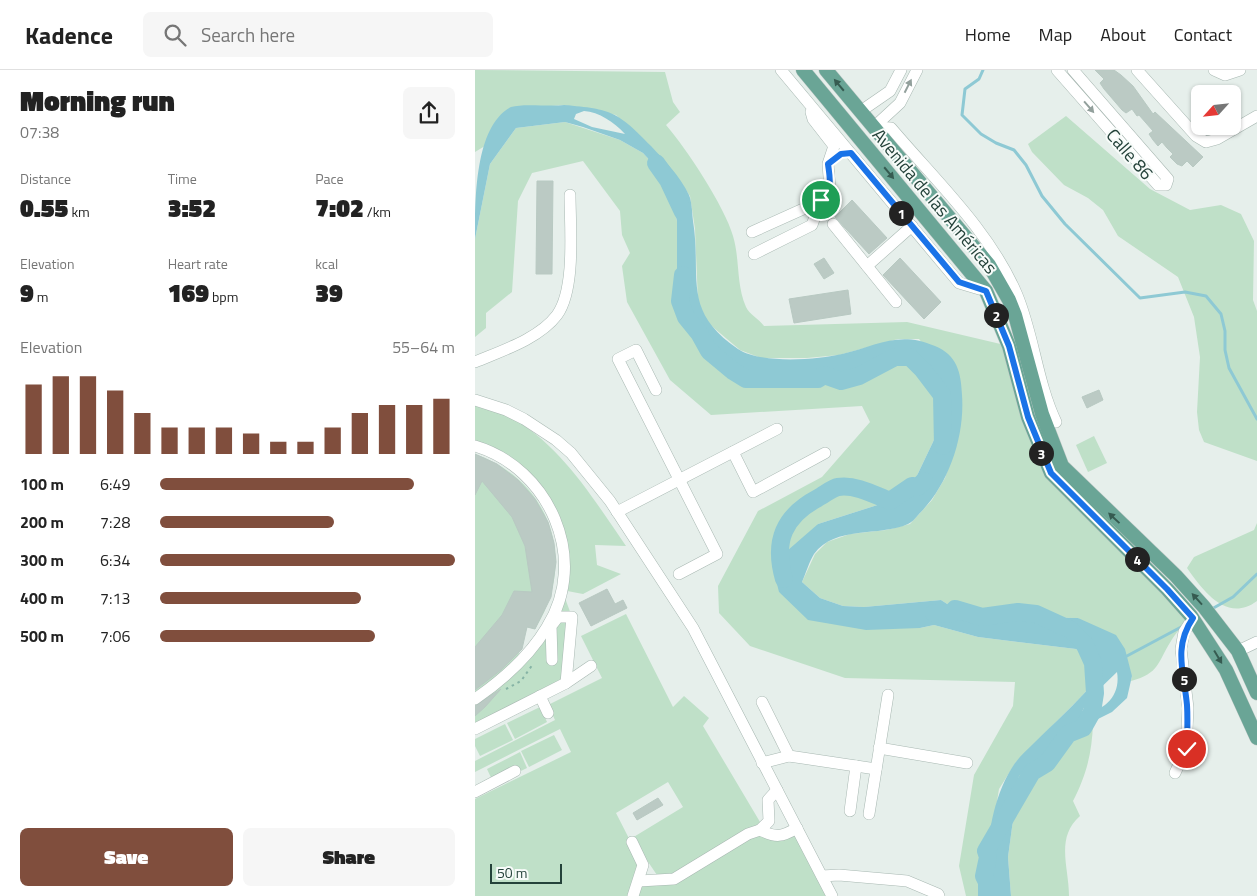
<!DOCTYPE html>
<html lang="en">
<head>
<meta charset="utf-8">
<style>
	body { margin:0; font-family:"Titillium Web",sans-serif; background:#f6f6f6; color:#222; height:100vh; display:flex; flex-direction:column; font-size:19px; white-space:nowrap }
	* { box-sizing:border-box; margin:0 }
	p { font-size:16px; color:#767676 }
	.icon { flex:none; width:28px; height:28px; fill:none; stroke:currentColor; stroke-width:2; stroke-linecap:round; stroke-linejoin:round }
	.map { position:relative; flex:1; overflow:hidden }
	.sheet { display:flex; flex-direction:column; background:#fff; width:475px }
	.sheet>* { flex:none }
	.needle { width:32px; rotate:243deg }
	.tools { position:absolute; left:716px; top:15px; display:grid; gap:10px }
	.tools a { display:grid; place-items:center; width:50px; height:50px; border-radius:8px; background:#fff; box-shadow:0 1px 4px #0004; font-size:25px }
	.scale { position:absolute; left:15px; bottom:12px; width:72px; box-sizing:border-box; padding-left:5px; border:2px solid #24423a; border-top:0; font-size:14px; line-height:18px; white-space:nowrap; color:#24423a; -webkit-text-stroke:4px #f7fbf9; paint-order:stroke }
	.pin { position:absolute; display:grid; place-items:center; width:42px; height:42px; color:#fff; margin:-21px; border:2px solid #fff; border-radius:50%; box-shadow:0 1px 5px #0007 }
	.km { position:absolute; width:25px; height:25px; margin:-12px; border-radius:50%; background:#222; color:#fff; font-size:14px; line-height:25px; text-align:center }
	.round { display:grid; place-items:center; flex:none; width:52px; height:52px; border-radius:8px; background:#f6f6f6 }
	.headline { display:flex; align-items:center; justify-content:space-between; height:85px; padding:0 20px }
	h1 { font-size:28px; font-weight:800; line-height:38px }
	.metrics { display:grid; grid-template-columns:repeat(3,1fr); gap:8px; height:85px; padding:5px 20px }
	.metrics div { display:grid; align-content:center }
	.metrics b { font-size:25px; font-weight:800 }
	.metrics small { font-size:14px; font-weight:400 }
	.metrics p { font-size:14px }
	.chart { height:140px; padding:10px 20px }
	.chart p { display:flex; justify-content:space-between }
	.chart svg { width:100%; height:90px; margin-top:5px; stroke:#804e3d; stroke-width:6 }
	.button { display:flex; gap:10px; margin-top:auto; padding:10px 20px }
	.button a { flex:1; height:58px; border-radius:8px; background:#804e3d; color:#fff; font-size:20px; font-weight:800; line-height:58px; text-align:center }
	.button a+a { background:#f6f6f6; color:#222 }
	ul { padding:0 20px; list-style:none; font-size:16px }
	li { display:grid; grid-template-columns:80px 60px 1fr; align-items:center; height:38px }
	li i { height:12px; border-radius:6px; background:#804e3d }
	header { display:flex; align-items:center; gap:30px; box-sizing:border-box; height:70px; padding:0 25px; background:#fff; border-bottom:1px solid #e0e0e0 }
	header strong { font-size:24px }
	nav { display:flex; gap:28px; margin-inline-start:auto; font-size:18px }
	.search { width:350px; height:45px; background:#f6f6f6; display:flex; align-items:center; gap:12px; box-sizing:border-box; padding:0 18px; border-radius:8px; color:#767676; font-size:19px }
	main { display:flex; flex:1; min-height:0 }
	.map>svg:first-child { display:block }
	.green { fill:#bfe0c8; fill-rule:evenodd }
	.water { fill:#8ec9d4; fill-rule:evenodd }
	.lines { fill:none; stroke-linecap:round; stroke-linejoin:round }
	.stream { stroke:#8ec9d4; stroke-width:3 }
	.river { stroke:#8ec9d4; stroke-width:18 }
	.building { fill:#bbcac4; stroke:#b8c9c2 }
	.minor-casing { stroke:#a8b8b2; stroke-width:12 }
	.major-casing { stroke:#c2cac8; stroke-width:15 }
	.path { stroke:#86b3a5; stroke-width:2; stroke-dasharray:2.5 4; stroke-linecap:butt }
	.minor { stroke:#fff; stroke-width:11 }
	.major { stroke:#6aa596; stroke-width:14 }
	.oneway { fill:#365b51 }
	.oneway2 { fill:#92a09c }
	.route-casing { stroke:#fff; stroke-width:10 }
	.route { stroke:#1a73e8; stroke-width:6 }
	.labels { text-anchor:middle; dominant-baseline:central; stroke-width:4; stroke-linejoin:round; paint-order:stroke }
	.street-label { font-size:18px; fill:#24423a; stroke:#f7fbf9 }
</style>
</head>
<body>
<header>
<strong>Kadence</strong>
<div class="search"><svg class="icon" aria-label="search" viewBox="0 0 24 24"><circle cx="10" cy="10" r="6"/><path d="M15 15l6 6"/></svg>Search here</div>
<nav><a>Home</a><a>Map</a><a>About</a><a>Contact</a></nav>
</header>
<main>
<section class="sheet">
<div class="headline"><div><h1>Morning run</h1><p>07:38</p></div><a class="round"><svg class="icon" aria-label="share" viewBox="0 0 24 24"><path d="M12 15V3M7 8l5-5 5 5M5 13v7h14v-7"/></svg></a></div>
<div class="metrics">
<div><p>Distance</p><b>0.55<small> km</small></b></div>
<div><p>Time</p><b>3:52</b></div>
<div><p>Pace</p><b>7:02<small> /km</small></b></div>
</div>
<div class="metrics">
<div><p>Elevation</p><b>9<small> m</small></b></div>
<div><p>Heart rate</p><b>169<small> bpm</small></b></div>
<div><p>kcal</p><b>39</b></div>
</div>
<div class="chart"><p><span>Elevation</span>55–64 m</p>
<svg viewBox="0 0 160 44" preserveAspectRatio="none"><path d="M5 44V10M15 44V6M25 44V6M35 44V13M45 44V24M55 44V31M65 44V31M75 44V31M85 44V34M95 44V38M105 44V38M115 44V31M125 44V24M135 44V20M145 44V20M155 44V17"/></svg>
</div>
<ul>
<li><b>100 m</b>6:49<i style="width:86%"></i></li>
<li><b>200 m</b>7:28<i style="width:59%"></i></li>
<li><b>300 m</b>6:34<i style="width:100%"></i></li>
<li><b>400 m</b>7:13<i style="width:68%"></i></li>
<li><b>500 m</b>7:06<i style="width:73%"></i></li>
</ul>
<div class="button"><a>Save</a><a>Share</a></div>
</section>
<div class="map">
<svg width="782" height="826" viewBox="0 0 782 826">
	<rect width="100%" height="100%" fill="#e6efeb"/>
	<!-- green -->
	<g class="green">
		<path d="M 0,0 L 190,2 L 198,32 L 205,42 L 191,55 C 211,78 250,137 258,166 C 265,189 261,214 271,237 C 274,244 284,249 289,256 L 432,252 L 534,276 L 566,383 L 716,546 C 710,554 701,562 696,571 C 682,593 685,603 656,611 L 657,606 L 603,548 L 507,547 L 480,539 L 466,530 L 389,537 L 368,536 L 345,528 L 327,512 L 340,484 L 352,472 L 375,464 L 411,460 L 435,454 L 457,430 L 470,408 L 483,369 L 487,326 L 444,269 L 423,269 L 364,285 L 332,288 L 286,288 L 265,280 L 233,253 L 223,232 L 220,159 L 215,126 L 206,113 L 141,45 L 89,35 L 76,36 L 0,82 Z"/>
		<polygon points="591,46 675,119 715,140 746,135 766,144 779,171 778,230 782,241 782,391 729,372 724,360 722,342 725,287 719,247 703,207 643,166 628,140 613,128 589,115 557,82 553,74"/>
		<polygon points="90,52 145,70 168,83 193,110 202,151 202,215 223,271 258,301 272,309 325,308 371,302 420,287 435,287 463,307 467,325 468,351 437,416 415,431 343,454 304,522 445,558 459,555 503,567 601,579 618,593 620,611 606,627 541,692 524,719 513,787 514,826 491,826 484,796 499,705 538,636 540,612 370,608 275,576 244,543 243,516 283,441 347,407 395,352 387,336 236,345 195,310 152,232 147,196 155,183 147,165 145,141 108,91 57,103 43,131 37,222 11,243 11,258 0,267 0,169 15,94 41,58"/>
		<path d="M 0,334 C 10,337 20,340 29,344 C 84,371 117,427 151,476 L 120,475 L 122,495 L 146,504 L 108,524 L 87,520 L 97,547 L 91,613 L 0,659 L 0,384 C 76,411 103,491 60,559 L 52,557 L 42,590 L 78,547 L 88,478 L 60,415 L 0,376 Z"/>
		<polygon points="619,366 632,393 613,402 601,375"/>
		<path d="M 782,453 L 782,531 C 752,553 729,522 712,498 L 719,487 L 779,460 Z"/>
		<path d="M 151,544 L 198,637 L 209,626 L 234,648 L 228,656 L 288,757 L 298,767 L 322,758 L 357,826 L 0,826 L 0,729 L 96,682 L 85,659 L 0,702 L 0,691 L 80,650 L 73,635 L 127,608 L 106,566 ZM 193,712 L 208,737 L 157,768 L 186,811 L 164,811 L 167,794 L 141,743 Z"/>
		<polygon points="65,637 72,652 40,669 32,653"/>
		<path d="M 618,653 C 617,682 612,704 598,731 L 605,746 C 580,768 594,797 594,826 L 536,826 L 533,787 L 544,705 L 593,664 Z"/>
		<polygon points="30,654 38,670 5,686 0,676 0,669"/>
		<polygon points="79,665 87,680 54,697 46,681"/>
		<polygon points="45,682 52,698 19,714 12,699"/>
	</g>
	<!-- water -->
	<path class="water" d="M 89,35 C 137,39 143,42 176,76 C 190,91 205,106 214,125 C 217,132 217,143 218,151 C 227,208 206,240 263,279 C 285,294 342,290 367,284 C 401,276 424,260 460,276 C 482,285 486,302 487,325 C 490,366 474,413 446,442 C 442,446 438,452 433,454 C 405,467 360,455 339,484 C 334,492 331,503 327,512 L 345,528 L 368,536 L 389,537 L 466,530 L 480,539 L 507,547 L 603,548 L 641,565 L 650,579 L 657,606 L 652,628 L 637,642 L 593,664 L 544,706 L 533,787 L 536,826 L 514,826 C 509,783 515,729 540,693 C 545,686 552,680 558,674 C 579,653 601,634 620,611 L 618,593 L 601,579 L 503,567 L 459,555 L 445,558 L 391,560 L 333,550 L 304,522 L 297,494 L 343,454 L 415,431 L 437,416 L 468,351 L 467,325 L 463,307 L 435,287 L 420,287 L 371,302 L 325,308 L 272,309 L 258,301 L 223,271 L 211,247 L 202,215 L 202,151 L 193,110 L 168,83 L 145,70 L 108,57 L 90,52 L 41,58 L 15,94 L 0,169 C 0,128 0,56 36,37 C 49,33 74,37 89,35 ZM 109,41 C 124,42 139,52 150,64 L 117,57 L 99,49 L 101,44 ZM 642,602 C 646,625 630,642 607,642 L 612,631 Z"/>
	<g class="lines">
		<!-- stream -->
		<g class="stream">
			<polyline points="508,0 504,9 490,19 487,45 506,64 521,73 539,80 551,95 567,126 590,154 665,228 710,222 731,226 746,244 750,261 750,280 754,298 782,349"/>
			<polyline points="735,540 758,527 782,504"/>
			<polyline points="650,587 708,556"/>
		</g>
		<!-- river -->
		<g class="river">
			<polyline points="181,93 193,110 208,142"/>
			<polyline points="208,205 205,231 211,247 224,263 234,281 258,301 271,309 343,309 349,305 366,311 384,306 420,287 435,287 448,300 467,325 468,376"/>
			<path d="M 309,509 C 298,471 309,446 343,428 C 349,425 357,418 363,417 C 380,414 400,425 415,431 L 437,416 L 443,417 L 449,411"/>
			<polyline points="459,543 476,544 480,539 507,547 543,542 561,544 596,560 609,573 618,593 620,623 617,642 608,658 593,664 572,693 557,702 511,781 513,787 509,806 512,812 512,826"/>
		</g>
	</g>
	<!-- building -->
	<g class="building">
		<polygon points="620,0 639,0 646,5 658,16 678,44 680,42 728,87 718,97 712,91 707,96 702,94 695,87 698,84 692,78 687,72 683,76 678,70 674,64 678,61 664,45 662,46 657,39 651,43 647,40 629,19 625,13 629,9"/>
		<polygon points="62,111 78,111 77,204 61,204"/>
		<polygon points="377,130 412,168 394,184 360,147"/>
		<polygon points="349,188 359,203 349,209 339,194"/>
		<polygon points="425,188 466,232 449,249 408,205"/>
		<polygon points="373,220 376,244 319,253 314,229"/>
		<polygon points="624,320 628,330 612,338 607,327"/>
		<polygon points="0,384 22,394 43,410 60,429 73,452 79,473 81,492 76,527 60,559 52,557 47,579 26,600 0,620 0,577 27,545 39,521 57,522 50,476 37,447 7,411 0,425"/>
		<polygon points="132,519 140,534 148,530 152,538 116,556 104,533"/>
		<polygon points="26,619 10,637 0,646 0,636"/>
		<polygon points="183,728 188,735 162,750 158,743"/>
	</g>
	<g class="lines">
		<!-- minor casing -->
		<g class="minor-casing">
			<g id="minor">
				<polyline points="306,0 484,213 511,221"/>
				<polyline points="582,0 683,115 691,115 693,109 598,0"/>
				<polyline points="662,0 721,66 731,72 742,69 782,46"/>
				<polyline points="739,0 750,5 765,0"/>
				<polyline points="386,41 415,21 426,0"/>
				<path d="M 399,57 L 416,58 C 460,110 515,161 542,225 C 559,266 562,312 581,352"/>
				<polyline points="399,57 425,33 442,0"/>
				<polyline points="358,154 421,232"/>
				<polyline points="277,162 337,135 346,130 355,119 353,94 359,76 338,49 336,42"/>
				<polyline points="279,184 337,155 346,130"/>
				<polyline points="392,196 437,156"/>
				<path d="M 0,292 C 26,281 64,269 82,245 C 101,219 95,156 95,125"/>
				<polyline points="181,320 161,280 143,289 242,484 204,504"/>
				<polyline points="0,330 31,340 49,349 81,370 96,383 135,431 218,558 357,826"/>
				<path d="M 0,376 C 74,398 115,489 72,557 C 54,587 29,609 0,629"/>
				<polyline points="258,382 278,422 350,383"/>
				<polyline points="142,442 302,359"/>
				<polyline points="763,581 782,572"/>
				<polyline points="91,613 116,596"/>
				<polyline points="65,626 73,643"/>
				<polyline points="287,632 314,686"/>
				<polyline points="0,659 91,613 97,547 83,547 76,556 77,590"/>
				<polyline points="404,678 492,693"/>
				<polyline points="287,693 314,686 401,699"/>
				<polyline points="700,703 711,679 713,638 706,579 709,562 718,548"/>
				<polyline points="0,722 40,701"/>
				<polyline points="375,741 381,696"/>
				<polyline points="394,744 413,625"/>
				<polyline points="285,760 294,751 293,730 302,720"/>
				<polyline points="157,772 168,795 158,826"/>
				<polyline points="347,806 364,805 432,811 463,824 464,826"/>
				<path d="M 164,811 L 199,809 L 273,764 L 285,760 C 301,768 307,767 322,758"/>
			</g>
		</g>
		<!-- major casing -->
		<g class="major-casing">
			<g id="major">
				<polyline points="328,0 511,221 534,276 553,347 576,403 692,519 716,546 751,600 782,668"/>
				<polyline points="351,0 514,195 534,230 540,245 567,344 587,396 701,506 729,537 763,581 782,623"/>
			</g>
		</g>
		<!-- path -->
		<polyline class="path" points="31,619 46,611 58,594"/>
		<!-- minor -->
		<use href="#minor" class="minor"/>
		<!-- major -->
		<use href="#major" class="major"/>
	</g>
	<!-- one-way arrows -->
	<defs><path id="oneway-solid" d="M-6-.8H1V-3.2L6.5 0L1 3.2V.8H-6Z" transform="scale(1.25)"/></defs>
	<g class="oneway">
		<use href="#oneway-solid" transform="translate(364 15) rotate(-130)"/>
		<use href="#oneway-solid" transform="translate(414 103) rotate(50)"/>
		<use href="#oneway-solid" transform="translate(639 448) rotate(-137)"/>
		<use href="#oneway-solid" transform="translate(722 529) rotate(-132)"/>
		<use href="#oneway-solid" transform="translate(743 587) rotate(59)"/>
	</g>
	<g class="oneway2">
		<use href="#oneway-solid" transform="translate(433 16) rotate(-63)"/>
		<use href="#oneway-solid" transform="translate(614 37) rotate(49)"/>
	</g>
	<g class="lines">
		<!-- route casing -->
		<g class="route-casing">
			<path id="route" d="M 346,130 C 358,119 355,109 353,94 L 366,84 L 376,83 L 484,212 L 511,221 L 534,276 L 553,347 L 576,403 L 692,519 L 718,548 C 698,577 709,603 712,635 C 713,650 712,664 712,679"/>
		</g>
		<!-- route -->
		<use href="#route" class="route"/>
	</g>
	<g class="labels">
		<!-- street labels -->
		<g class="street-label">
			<text transform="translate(655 84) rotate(49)">Calle 86</text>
			<text transform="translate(460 131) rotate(50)">Avenida de las Américas</text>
		</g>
	</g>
</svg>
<div class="tools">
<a><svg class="needle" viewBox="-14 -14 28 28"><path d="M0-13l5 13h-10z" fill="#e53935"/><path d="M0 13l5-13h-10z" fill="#767676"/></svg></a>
</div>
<div class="scale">50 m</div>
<div class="pin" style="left:346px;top:130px;background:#1e9e55"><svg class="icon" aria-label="arrive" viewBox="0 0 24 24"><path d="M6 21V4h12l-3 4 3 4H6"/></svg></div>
<div class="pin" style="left:712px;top:679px;background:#d93025"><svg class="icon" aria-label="check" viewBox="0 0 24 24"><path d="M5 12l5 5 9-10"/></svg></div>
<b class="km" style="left:426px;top:143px">1</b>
<b class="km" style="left:521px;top:245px">2</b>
<b class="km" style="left:566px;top:383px">3</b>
<b class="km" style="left:662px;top:489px">4</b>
<b class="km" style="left:709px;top:609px">5</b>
</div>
</main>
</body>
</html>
